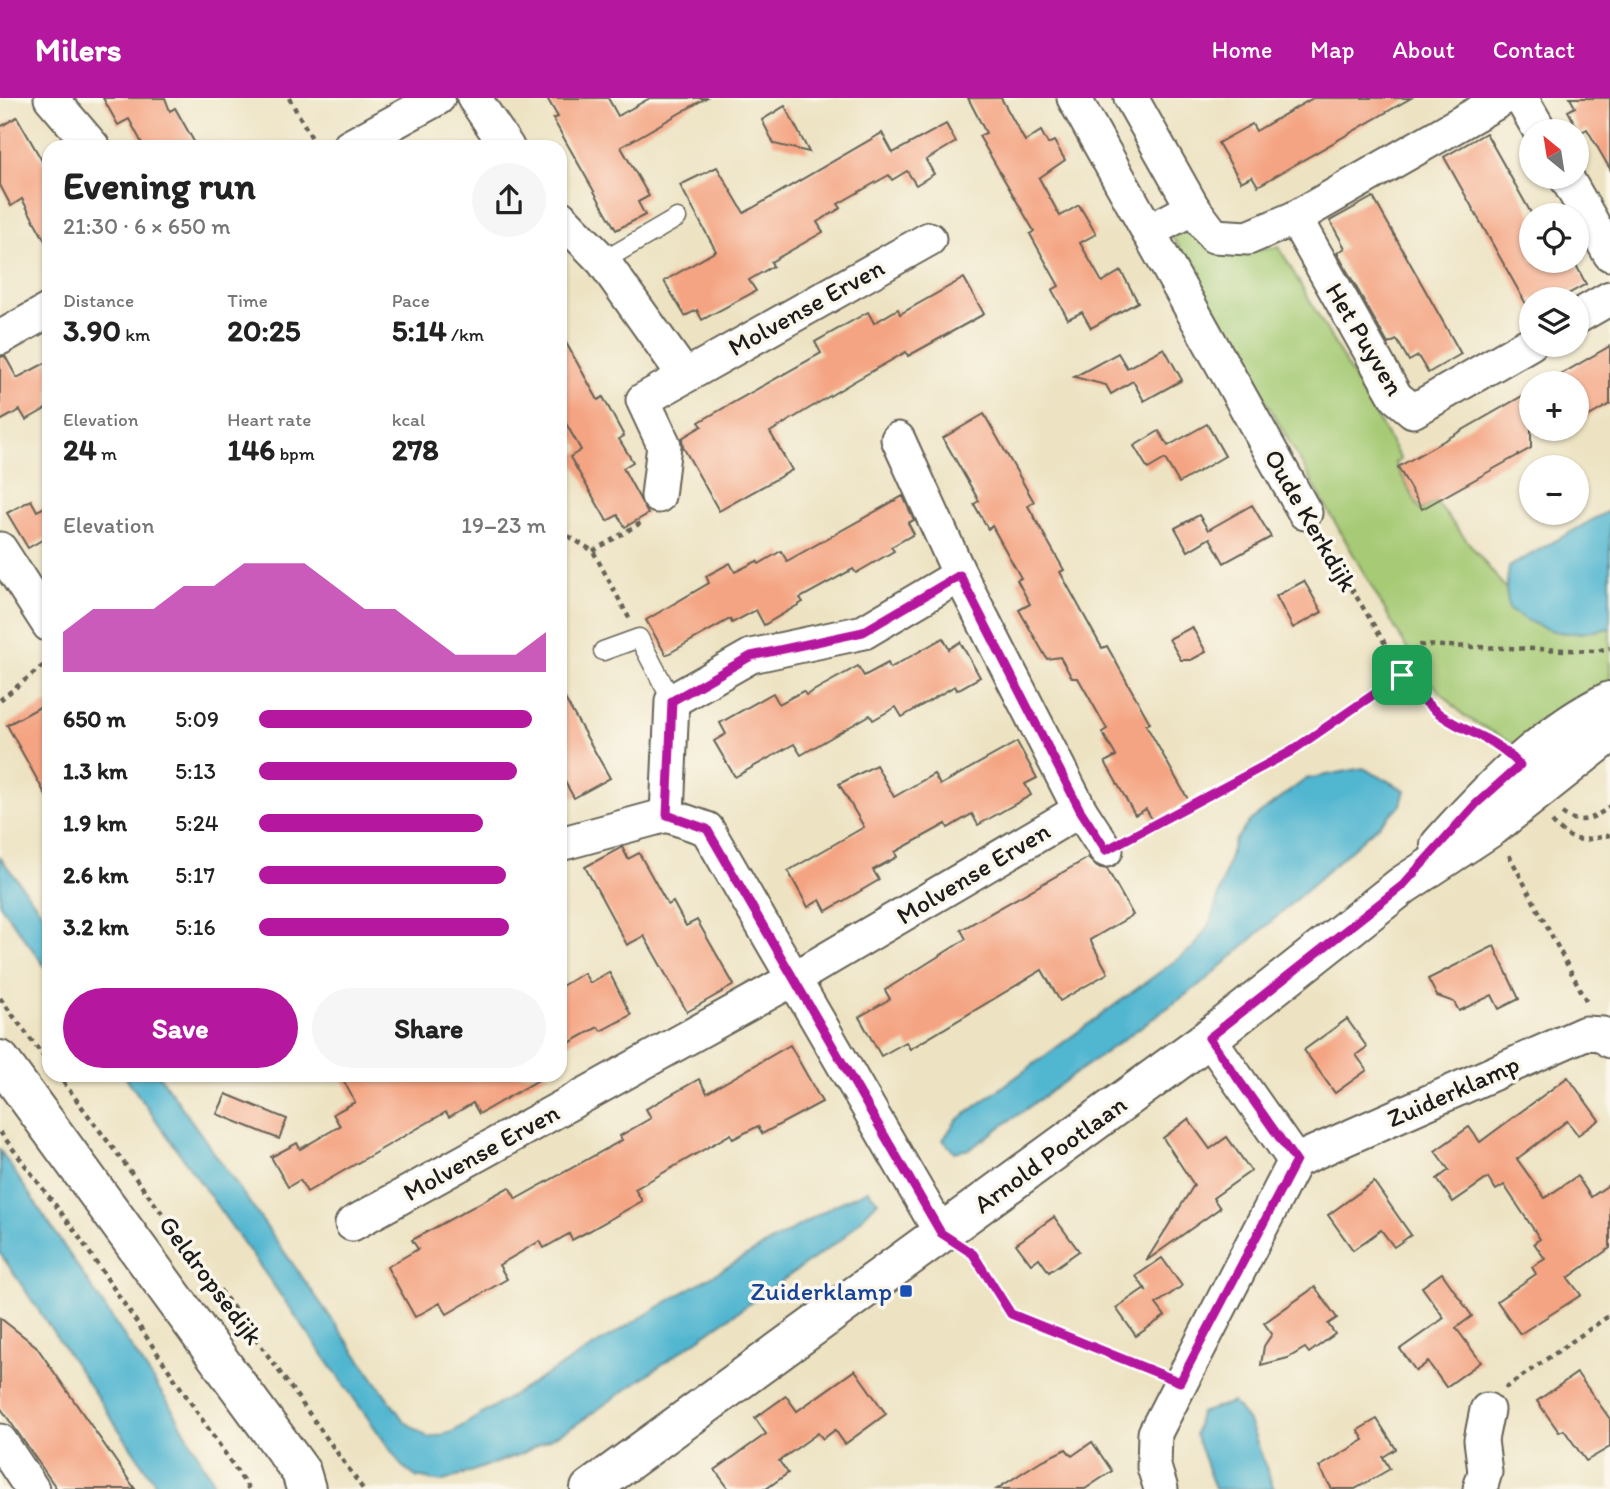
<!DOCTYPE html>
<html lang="en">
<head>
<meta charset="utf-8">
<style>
	body { margin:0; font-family:Itim,sans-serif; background:#f6f6f6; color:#222; height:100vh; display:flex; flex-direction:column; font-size:26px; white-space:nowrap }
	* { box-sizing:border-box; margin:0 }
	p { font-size:23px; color:#767676 }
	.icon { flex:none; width:38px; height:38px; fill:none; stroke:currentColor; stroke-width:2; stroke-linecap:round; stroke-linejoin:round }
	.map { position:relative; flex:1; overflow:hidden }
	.drawer { position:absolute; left:42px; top:42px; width:525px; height:942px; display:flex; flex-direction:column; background:#fff; border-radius:21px; box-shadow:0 2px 5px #0004 }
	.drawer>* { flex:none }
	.needle { width:46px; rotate:330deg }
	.buttons { position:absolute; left:1519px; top:21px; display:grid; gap:14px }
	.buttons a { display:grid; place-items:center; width:70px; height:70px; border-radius:50%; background:#fff; box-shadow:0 2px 5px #0004; font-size:35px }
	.pin { position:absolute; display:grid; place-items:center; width:60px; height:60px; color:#fff; margin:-30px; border-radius:14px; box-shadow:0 4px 10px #0006 }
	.round { display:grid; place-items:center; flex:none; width:74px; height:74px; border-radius:37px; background:#f6f6f6 }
	.overview { display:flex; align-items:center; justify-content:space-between; height:119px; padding:0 21px }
	h1 { font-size:38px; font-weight:700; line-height:52px }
	.stats { display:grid; grid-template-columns:repeat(3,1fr); gap:10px; height:119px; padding:7px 21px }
	.stats div { display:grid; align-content:center }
	.stats b { font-size:30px; font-weight:700 }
	.stats small { font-size:19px; font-weight:400 }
	.stats p { font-size:19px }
	.chart { height:196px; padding:14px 21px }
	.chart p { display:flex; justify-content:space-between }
	.chart svg { width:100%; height:126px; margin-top:7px; fill:#b5179e; opacity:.7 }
	.primary-button { display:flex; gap:14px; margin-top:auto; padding:14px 21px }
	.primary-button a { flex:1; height:80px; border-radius:42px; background:#b5179e; color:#fff; font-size:28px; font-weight:700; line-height:80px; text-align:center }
	.primary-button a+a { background:#f6f6f6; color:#222 }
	ul { padding:0 21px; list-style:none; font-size:23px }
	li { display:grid; grid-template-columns:112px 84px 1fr; align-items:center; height:52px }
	li i { height:18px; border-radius:9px; background:#b5179e }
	header { display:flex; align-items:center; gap:42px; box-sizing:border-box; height:98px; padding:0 35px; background:#b5179e; color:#fff }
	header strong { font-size:33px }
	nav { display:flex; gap:38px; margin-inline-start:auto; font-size:24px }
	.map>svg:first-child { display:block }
	.green { fill:#a6ca74; stroke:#617348; stroke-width:2 }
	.water { fill:#51b6d0; stroke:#366976; stroke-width:2 }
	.building { fill:#f4a482 }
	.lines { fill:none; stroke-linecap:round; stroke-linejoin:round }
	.service-casing { stroke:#656256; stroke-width:21 }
	.minor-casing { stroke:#656256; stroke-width:37 }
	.tertiary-casing { stroke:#656256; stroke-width:42 }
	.path { stroke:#656256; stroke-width:4.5; stroke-dasharray:5 5; stroke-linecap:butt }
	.service { stroke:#fff; stroke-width:18 }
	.minor { stroke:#fff; stroke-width:33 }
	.tertiary { stroke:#fff; stroke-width:38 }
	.route-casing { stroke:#fff; stroke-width:14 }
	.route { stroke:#b5179e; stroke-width:9 }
	.transit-dot { fill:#1a4fb4; stroke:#fbf7ec; stroke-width:2.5 }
	.labels { text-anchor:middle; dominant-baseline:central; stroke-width:7; stroke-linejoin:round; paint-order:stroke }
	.street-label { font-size:26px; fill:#1c1c1c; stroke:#fbf7ec }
	.transit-label { font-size:26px; fill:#164399; stroke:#fbf7ec; text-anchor:end }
</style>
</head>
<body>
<header>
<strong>Milers</strong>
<nav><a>Home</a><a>Map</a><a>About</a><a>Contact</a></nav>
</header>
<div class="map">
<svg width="1610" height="1391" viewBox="0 0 1610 1391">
	<rect width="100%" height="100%" fill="#fbf7ec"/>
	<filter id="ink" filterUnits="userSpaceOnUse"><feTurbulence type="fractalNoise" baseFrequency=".0143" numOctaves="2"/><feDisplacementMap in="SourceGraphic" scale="14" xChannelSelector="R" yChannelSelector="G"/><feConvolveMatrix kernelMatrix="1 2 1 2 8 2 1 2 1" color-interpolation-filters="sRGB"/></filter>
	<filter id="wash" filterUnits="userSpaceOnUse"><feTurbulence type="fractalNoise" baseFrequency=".00686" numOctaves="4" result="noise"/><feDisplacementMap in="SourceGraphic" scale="28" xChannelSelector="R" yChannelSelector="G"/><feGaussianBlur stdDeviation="1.57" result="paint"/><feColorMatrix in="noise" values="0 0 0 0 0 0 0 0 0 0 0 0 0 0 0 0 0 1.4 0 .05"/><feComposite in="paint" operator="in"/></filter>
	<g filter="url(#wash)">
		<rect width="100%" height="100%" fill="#ede3c3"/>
		<!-- green -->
		<path class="green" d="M 1196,120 L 1219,155 L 1279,149 L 1401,362 L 1395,365 L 1420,412 L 1436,404 L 1506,491 L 1510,512 C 1551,536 1563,540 1610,530 L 1610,593 L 1520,654 L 1511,644 L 1465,619 L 1419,572 L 1170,134 Z"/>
		<!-- water -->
		<g class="water">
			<path d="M 1610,412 L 1610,530 C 1563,540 1550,536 1509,512 L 1506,491 L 1509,469 Z"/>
			<polygon points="1363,670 1405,692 1401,707 1205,883 970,1051 954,1054 943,1042 956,1023 1194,849 1211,823 1234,744 1250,723 1306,681"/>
			<polygon points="0,759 49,824 49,874 0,807"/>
			<polygon points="124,977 159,977 404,1323 429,1340 452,1334 675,1199 835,1107 868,1092 878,1103 843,1140 574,1328 521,1356 441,1384 416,1379 402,1368"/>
			<polygon points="0,1052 175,1315 217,1391 159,1391 0,1155"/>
			<polygon points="1233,1304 1250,1326 1274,1391 1215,1391 1195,1336 1200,1315"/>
		</g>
		<g id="blocks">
			<!-- building -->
			<g class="building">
				<polygon points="103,0 165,0 170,13 175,10 197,49 144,49 129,21 118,27"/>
				<polygon points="547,0 608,0 618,18 650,0 706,0 621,49 649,98 638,104 645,117 616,132 553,21 558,19"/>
				<polygon points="968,0 1001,0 1025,43 1041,33 1048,46 1054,43 1065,62 1039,80 1060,118 1079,107 1096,136 1080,145 1102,184 1121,173 1138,204 1091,230 1082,214 1068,221 1052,192 1059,188 1030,136 1034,133 979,38 986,35"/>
				<polygon points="1313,0 1411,0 1258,88 1252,78 1241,84 1218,45 1252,26 1256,33"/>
				<polygon points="1570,0 1610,0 1610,71 1587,31 1580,35 1568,13 1575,9"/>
				<polygon points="785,8 809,54 774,46 762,22"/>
				<polygon points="17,19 49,75 49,150 22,101 11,108 0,87 0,29"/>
				<polygon points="946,26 956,44 926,62 934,76 916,87 907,73 892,82 889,77 864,91 838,106 841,110 817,124 823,134 771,164 773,168 749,182 756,193 702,222 697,212 685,218 664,183 716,153 680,87 717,69 744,115 882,35 893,55"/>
				<polygon points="1486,35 1531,115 1531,163 1574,163 1586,186 1559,201 1531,201 1531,215 1444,59"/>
				<polygon points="1373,99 1461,256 1428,275 1418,258 1409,263 1397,242 1388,246 1337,155 1345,150 1330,123"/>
				<polygon points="964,180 984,216 908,258 906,254 853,284 770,334 792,372 719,413 683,349 682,340 702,328 699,324 821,255 815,244 868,214 874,225 898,211 900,216"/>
				<polygon points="560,234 598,302 603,299 624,338 619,341 633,364 623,370 648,416 625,429 618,417 607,423 570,359 581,352 560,315"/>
				<polygon points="1610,248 1610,306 1577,325 1577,285 1546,285"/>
				<polygon points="1164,250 1182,282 1144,303 1133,283 1111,296 1106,287 1074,279 1118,255 1127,270"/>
				<polygon points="5,258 17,280 49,263 49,309 26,322 20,312 0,323 0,259"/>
				<polygon points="1531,293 1531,350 1422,411 1398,369"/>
				<polygon points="984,316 1034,404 1028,408 1064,472 1060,474 1102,550 1107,548 1150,625 1146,627 1189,703 1153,723 1146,711 1135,717 1105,664 1116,658 1102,634 1107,631 1078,580 1072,580 1060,559 1047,561 1019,512 1030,506 1017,482 1021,480 992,428 988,431 974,406 979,403 943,340"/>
				<polygon points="1207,326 1225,358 1179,385 1165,361 1148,371 1134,348 1159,333 1168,348"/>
				<polygon points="903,398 914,422 908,425 914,436 891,449 894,453 856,475 853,471 800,500 803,504 764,527 756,512 732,525 730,521 666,557 646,522 709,485 706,478 730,465 735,474 757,463 759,466 781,453 787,463"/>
				<polygon points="31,402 37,413 49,407 49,438 28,450 7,415"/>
				<polygon points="1252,407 1271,439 1224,465 1210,440 1188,453 1175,430 1199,417 1208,432"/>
				<polygon points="1304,483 1322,514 1293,530 1276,498"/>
				<polygon points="1192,529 1206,554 1191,562 1181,562 1169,541"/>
				<polygon points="943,540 949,551 960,544 980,579 957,592 955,588 902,619 896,609 873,622 870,617 801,657 794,646 735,679 714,643 726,636 720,625 773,595 779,606 803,593 806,597 858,568 864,578 888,565 890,570"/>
				<polygon points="560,592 610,680 574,700 560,675"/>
				<polygon points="49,604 49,703 7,627"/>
				<polygon points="1017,644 1037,680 1025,686 1031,697 978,727 972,716 948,730 946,726 895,754 897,759 873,772 879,782 826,813 820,802 808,809 788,773 864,729 839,686 876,667 894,699 934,676 940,687"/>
				<polygon points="622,749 628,761 639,755 668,807 673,804 686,828 697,822 734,887 687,914 644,838 627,847 585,769"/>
				<polygon points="1088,760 1097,769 1107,771 1133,817 1090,842 1108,875 1060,903 1042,872 910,951 906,944 881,958 859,919 890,901 885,892 966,841 961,832"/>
				<polygon points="1494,848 1519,901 1499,911 1492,897 1459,913 1454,904 1437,898 1428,881"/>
				<polygon points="609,874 631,917 601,933 598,929 560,950 560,889 584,875 590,885"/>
				<polygon points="1347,921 1367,949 1356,957 1367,972 1335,995 1304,952"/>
				<polygon points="790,947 822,1004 762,1036 758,1028 733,1041 731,1036 635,1091 642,1103 589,1133 572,1142 569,1136 544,1150 540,1143 499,1167 507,1181 447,1216 440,1205 415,1219 387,1169 418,1151 412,1142 509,1089 516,1101 622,1042 620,1038 651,1020 646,1011 699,981 707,995"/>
				<polygon points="340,976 549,976 479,1016 473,1005 449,1019 446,1014 307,1094 300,1082 288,1089 271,1059 297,1045 300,1051 340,1028 333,1016 355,1004"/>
				<polygon points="1568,979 1599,1022 1578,1037 1567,1023 1517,1061 1545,1100 1577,1078 1591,1099 1610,1086 1610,1150 1568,1180 1581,1197 1520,1236 1497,1203 1536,1176 1532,1169 1545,1161 1534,1145 1540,1141 1504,1087 1496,1092 1488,1080 1453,1104 1437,1081 1449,1072 1435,1053 1469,1029 1480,1044"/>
				<polygon points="226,996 287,1021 279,1041 217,1016"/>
				<polygon points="1188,1021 1210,1051 1227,1039 1251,1073 1213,1100 1220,1110 1146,1163 1194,1087 1163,1040"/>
				<polygon points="1374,1084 1411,1137 1394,1149 1381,1132 1353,1152 1328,1117"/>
				<polygon points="1054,1119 1079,1153 1049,1174 1039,1160 1031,1166 1016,1146"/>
				<polygon points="1162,1160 1182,1188 1156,1206 1165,1218 1136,1238 1116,1210 1145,1190 1147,1194 1136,1178"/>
				<polygon points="1442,1175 1472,1218 1456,1230 1481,1264 1446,1289 1428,1264 1416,1273 1400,1251 1444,1220 1422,1189"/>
				<polygon points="1315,1189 1337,1220 1328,1226 1335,1236 1309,1255 1305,1250 1288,1260 1261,1267 1264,1248 1272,1236 1264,1225"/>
				<polygon points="0,1220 36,1248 135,1391 57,1391 0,1309"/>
				<polygon points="855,1272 886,1316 845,1346 835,1332 823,1341 818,1335 779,1363 788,1375 766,1391 729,1391 715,1372 766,1336 755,1320 786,1298 797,1313"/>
				<polygon points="1577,1275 1610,1321 1610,1349 1586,1363 1564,1332 1559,1334 1537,1303"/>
				<polygon points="1377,1321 1396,1351 1383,1359 1390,1371 1355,1391 1332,1391 1319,1369 1364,1342 1358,1332"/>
				<polygon points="1092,1344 1112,1373 1085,1391 997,1391 1039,1364 1066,1351 1072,1358"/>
			</g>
		</g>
	</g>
	<g filter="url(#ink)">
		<use href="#blocks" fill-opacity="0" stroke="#656256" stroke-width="2"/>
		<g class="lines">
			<!-- service casing -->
			<g class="service-casing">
				<g id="service">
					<polyline points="603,163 677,120"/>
					<polyline points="603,553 639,540 672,603"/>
				</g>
			</g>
			<!-- minor casing -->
			<g class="minor-casing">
				<g id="minor">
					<polyline points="51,0 93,49"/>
					<polyline points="474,0 507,49"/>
					<polyline points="1074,0 1305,415"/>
					<polyline points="1131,0 1193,110 1148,134"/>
					<polyline points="1521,0 1540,33"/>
					<polyline points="349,49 438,0"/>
					<polyline points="1566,79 1610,156"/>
					<polyline points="1193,110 1214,138 1248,140 1295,120 1396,299 1413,313 1531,245"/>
					<polyline points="560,119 603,163 684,277"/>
					<polyline points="1295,120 1504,0"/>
					<polyline points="1577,219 1610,200"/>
					<polyline points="0,240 49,212"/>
					<polyline points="898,341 960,477 1080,712"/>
					<polyline points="658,398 664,347 643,302 929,141"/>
					<polyline points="0,451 49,527"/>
					<polyline points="560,746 667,717"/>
					<polyline points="1209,940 1295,1063 1585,935 1603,936 1610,943"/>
					<polyline points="352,1126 795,880 1080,712 1106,752"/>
					<polyline points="941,1135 707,731 667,717 672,603 751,558 864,534 960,477"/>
					<polyline points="0,1343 32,1391"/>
					<polyline points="1161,1391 1154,1369 1155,1335 1295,1063"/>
					<polyline points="1480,1391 1485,1374 1481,1342 1487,1312"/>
				</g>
			</g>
			<!-- tertiary casing -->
			<g class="tertiary-casing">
				<g id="tertiary">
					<path d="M 1440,747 C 1488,693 1544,635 1610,603"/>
					<polyline points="0,962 301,1374 306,1391"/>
					<polyline points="590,1391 1209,940 1403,787 1493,728 1610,635"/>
				</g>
			</g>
			<!-- path -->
			<g class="path">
				<polyline points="289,0 317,49"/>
				<polyline points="560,433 593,453 629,520"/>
				<polyline points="1320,439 1417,598 1442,619 1496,645"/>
				<polyline points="593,453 644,423"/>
				<polyline points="0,602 49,563"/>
				<path d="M 1562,715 C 1579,728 1594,721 1610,708"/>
				<path d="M 1552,724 C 1574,747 1581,743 1610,737"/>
				<polyline points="1132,738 1290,654 1402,577 1418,547 1596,553 1610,550"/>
				<polyline points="1509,757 1587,904"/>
				<polyline points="0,900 49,966"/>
				<polyline points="57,976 244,1224 363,1391"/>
				<polyline points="0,1034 75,1133 249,1391"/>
				<polyline points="970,1153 1011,1216 1153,1274"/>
				<polyline points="1505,1290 1610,1217"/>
			</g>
			<!-- service -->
			<use href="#service" class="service"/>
			<!-- minor -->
			<use href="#minor" class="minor"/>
			<!-- tertiary -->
			<use href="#tertiary" class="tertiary"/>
		</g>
	</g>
	<g class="lines" filter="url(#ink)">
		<!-- route casing -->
		<g class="route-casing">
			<path id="route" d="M 960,477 L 1080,712 L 1106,752 L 1290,654 L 1402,577 C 1414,592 1425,606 1441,617 C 1470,638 1491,636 1520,667 L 1476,706 L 1403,787 L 1209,940 L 1296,1063 L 1180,1284 L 1011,1216 L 973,1156 L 941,1135 L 707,731 L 667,717 L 672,603 L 751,558 L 863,534 Z"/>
		</g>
		<!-- route -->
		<use href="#route" class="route"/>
	</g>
	<!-- markers -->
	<rect class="transit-dot" x="899" y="1186" width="14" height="14" rx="3.5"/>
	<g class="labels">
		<!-- street labels -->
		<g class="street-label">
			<text transform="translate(806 209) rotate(-29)">Molvense Erven</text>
			<text transform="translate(1365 241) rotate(59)">Het Puyven</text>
			<text transform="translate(1311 422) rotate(60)">Oude Kerkdijk</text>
			<text transform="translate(973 775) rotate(-31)">Molvense Erven</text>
			<text transform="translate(1453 993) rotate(-24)">Zuiderklamp</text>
			<text transform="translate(481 1054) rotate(-29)">Molvense Erven</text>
			<text transform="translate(1050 1056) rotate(-36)">Arnold Pootlaan</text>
			<text transform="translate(211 1182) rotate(53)">Geldropsedijk</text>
		</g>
		<!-- transit labels -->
		<g class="transit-label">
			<text x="892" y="1193">Zuiderklamp</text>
		</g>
	</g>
</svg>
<div class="buttons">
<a><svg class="needle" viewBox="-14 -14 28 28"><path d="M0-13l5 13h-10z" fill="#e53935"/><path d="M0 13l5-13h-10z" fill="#767676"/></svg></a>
<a><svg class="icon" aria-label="locate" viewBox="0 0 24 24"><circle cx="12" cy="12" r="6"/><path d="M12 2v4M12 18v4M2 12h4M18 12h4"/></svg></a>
<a><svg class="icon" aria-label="layers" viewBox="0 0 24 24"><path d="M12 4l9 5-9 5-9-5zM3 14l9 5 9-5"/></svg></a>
<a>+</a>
<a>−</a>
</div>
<div class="pin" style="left:1402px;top:577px;background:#1e9e55"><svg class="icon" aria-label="arrive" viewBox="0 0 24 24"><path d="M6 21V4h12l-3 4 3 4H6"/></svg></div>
<section class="drawer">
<div class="overview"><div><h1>Evening run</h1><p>21:30 · 6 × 650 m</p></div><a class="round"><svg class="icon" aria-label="share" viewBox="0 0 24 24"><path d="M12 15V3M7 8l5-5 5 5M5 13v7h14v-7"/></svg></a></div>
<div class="stats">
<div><p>Distance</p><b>3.90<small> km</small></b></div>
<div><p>Time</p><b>20:25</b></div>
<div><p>Pace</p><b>5:14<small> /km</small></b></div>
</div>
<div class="stats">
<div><p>Elevation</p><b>24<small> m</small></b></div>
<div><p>Heart rate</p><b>146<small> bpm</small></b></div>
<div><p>kcal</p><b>278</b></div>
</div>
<div class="chart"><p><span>Elevation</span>19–23 m</p>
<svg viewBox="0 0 160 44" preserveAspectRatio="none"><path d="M0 44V30L10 22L20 22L30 22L40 14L50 14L60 6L70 6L80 6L90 14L100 22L110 22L120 30L130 38L140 38L150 38L160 30V44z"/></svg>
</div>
<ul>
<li><b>650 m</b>5:09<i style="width:95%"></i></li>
<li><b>1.3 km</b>5:13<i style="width:90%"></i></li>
<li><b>1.9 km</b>5:24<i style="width:78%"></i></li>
<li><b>2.6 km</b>5:17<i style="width:86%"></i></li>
<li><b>3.2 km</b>5:16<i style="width:87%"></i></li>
</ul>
<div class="primary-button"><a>Save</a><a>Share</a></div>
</section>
</div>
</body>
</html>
